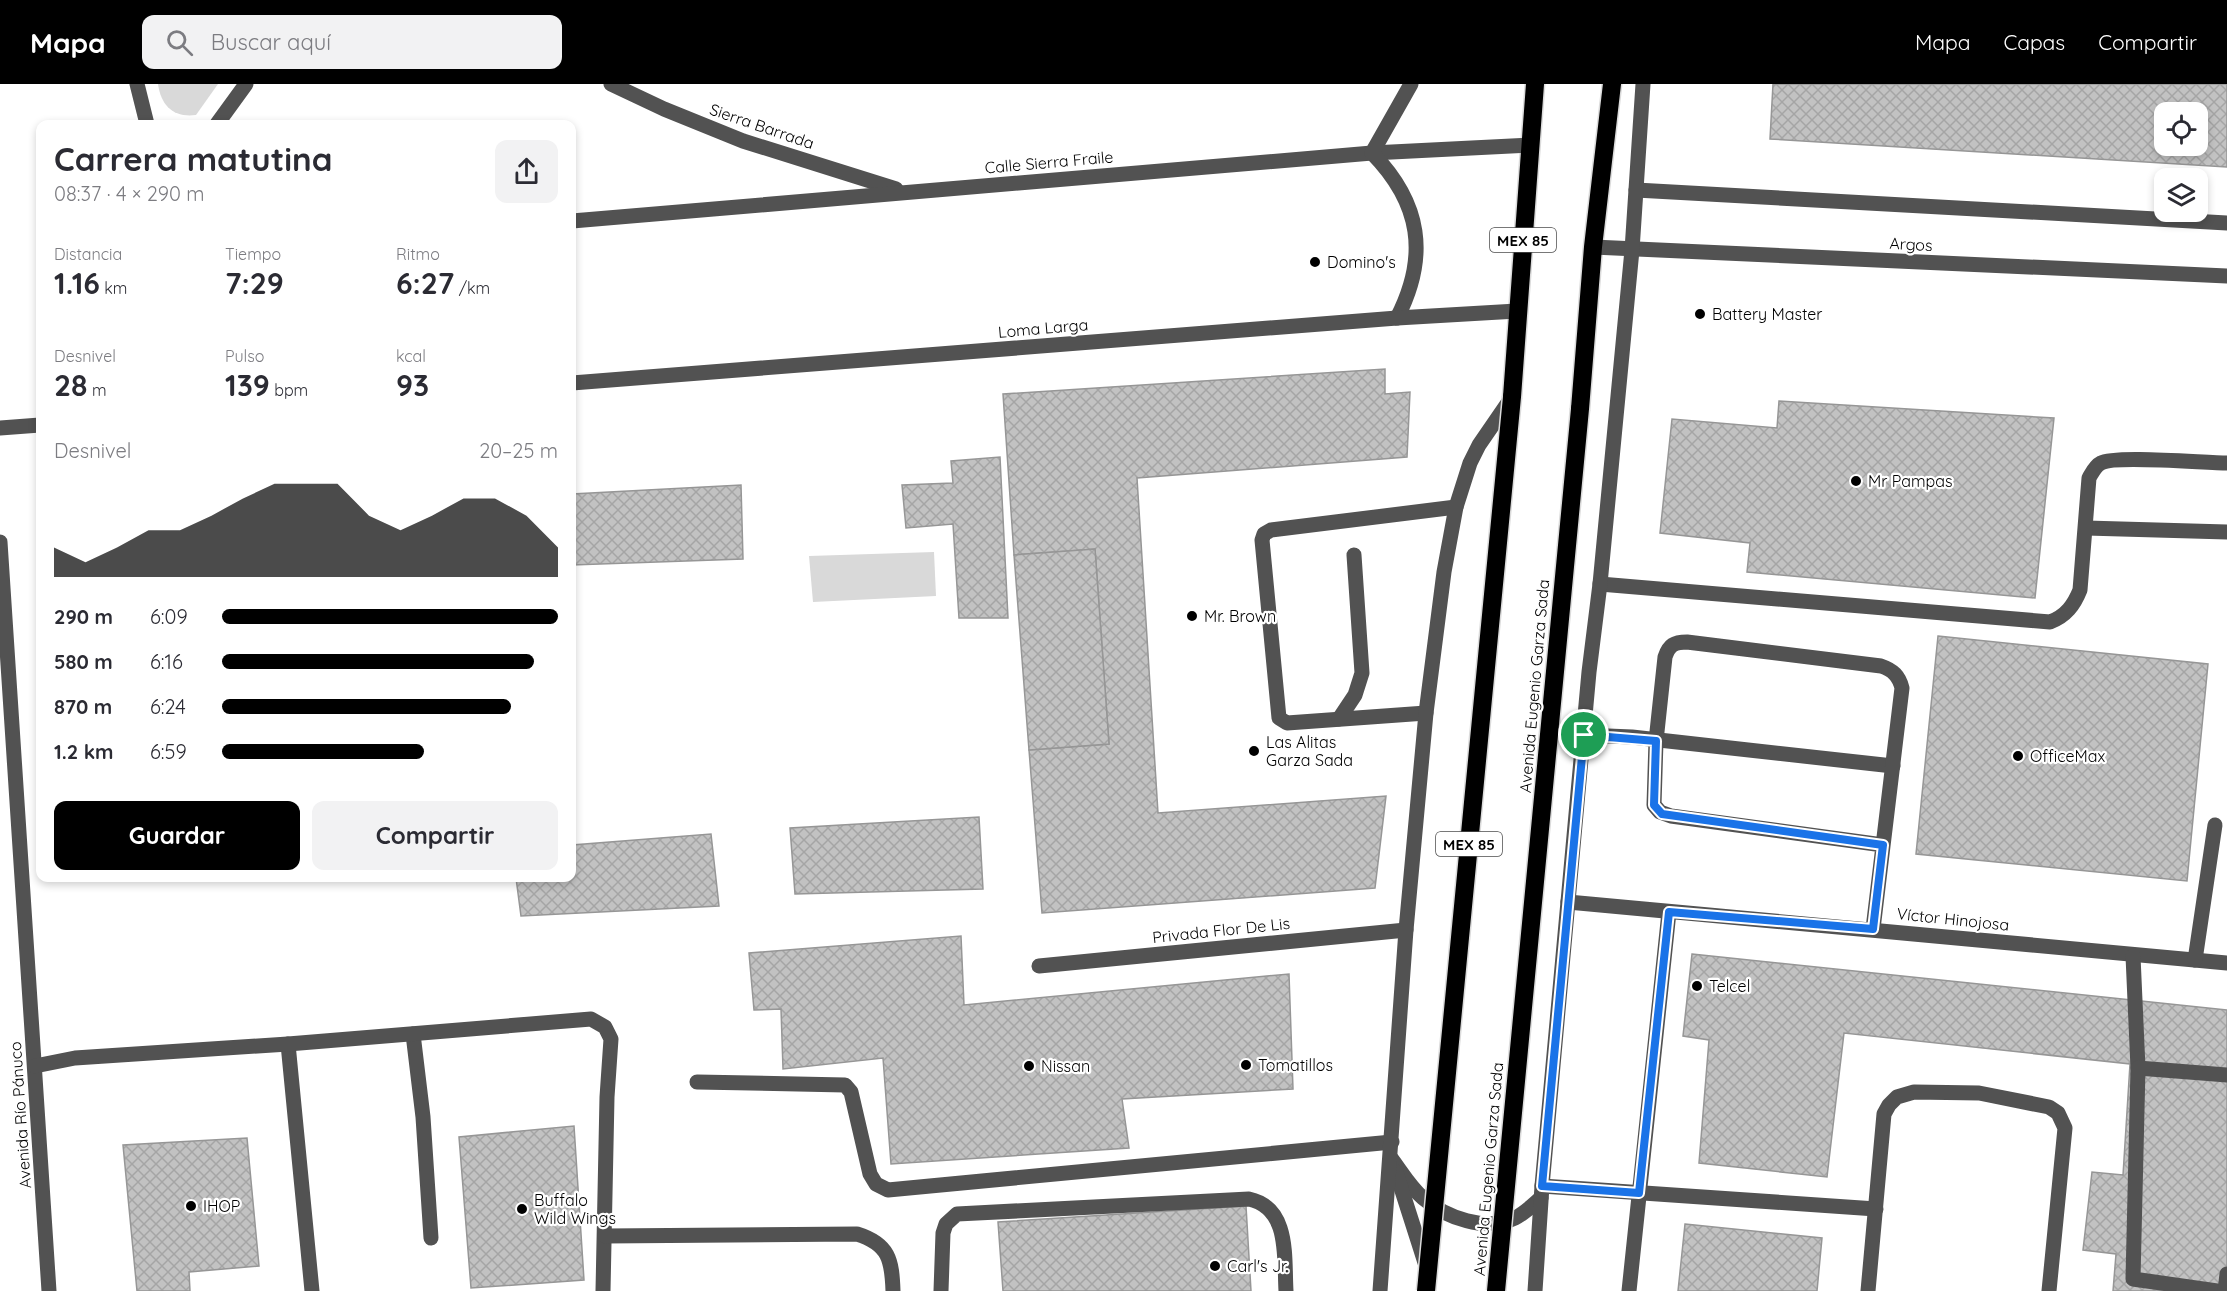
<!DOCTYPE html>
<html lang="es">
<head>
<meta charset="utf-8">
<style>
	body { margin:0; font-family:Quicksand,sans-serif; background:#f2f2f3; color:#2b2b33; height:100vh; display:flex; flex-direction:column; font-size:22px; white-space:nowrap }
	* { box-sizing:border-box; margin:0 }
	p { font-size:20px; color:#7c7c81 }
	.icon { flex:none; width:33px; height:33px; fill:none; stroke:currentColor; stroke-width:2; stroke-linecap:round; stroke-linejoin:round }
	.map { position:relative; flex:1; overflow:hidden }
	.sheet { position:absolute; left:36px; top:36px; width:540px; height:762px; display:flex; flex-direction:column; background:#fff; border-radius:12px; box-shadow:0 3px 9px #0003 }
	.sheet>* { flex:none }
	.tools { position:absolute; left:2154px; top:18px; display:grid; gap:12px }
	.tools a { display:grid; place-items:center; width:54px; height:54px; border-radius:12px; background:#fff; box-shadow:0 3px 9px #0003; font-size:30px }
	.pin { position:absolute; display:grid; place-items:center; width:51px; height:51px; color:#fff; margin:-26px; border:3px solid #fff; border-radius:50%; box-shadow:0 2px 6px #0007 }
	.round { display:grid; place-items:center; flex:none; width:63px; height:63px; border-radius:12px; background:#f2f2f3 }
	.head { display:flex; align-items:center; justify-content:space-between; height:102px; padding:0 18px }
	h1 { font-size:33px; font-weight:700; line-height:45px }
	.stats { display:grid; grid-template-columns:repeat(3,1fr); gap:9px; height:102px; padding:6px 18px }
	.stats div { display:grid; align-content:center }
	.stats b { font-size:30px; font-weight:700 }
	.stats small { font-size:16px; font-weight:400 }
	.stats p { font-size:16px }
	.chart { height:168px; padding:12px 18px }
	.chart p { display:flex; justify-content:space-between }
	.chart svg { width:100%; height:108px; margin-top:6px; fill:#000; opacity:.7 }
	.action { display:flex; gap:12px; margin-top:auto; padding:12px 18px }
	.action a { flex:1; height:69px; border-radius:12px; background:#000; color:#fff; font-size:24px; font-weight:700; line-height:69px; text-align:center }
	.action a+a { background:#f2f2f3; color:#2b2b33 }
	ul { padding:0 18px; list-style:none; font-size:20px }
	li { display:grid; grid-template-columns:96px 72px 1fr; align-items:center; height:45px }
	li i { height:15px; border-radius:8px; background:#000 }
	header { display:flex; align-items:center; gap:36px; box-sizing:border-box; height:84px; padding:0 30px; background:#000; color:#fff }
	header strong { font-size:28px }
	nav { display:flex; gap:33px; margin-inline-start:auto; font-size:21px }
	.search { width:420px; height:54px; background:#f2f2f3; display:flex; align-items:center; gap:15px; box-sizing:border-box; padding:0 21px; border-radius:12px; color:#7c7c81; font-size:22px }
	.map>svg:first-child { display:block }
	.park { fill:#d9d9d9 }
	.building { fill:url(#building-cross-hatch); stroke:#969696; stroke-width:1.5; fill-rule:evenodd }
	.lines { fill:none; stroke-linecap:round; stroke-linejoin:round }
	.highway-casing { stroke:#dbdbdb; stroke-width:21 }
	.minor { stroke:#525252; stroke-width:15 }
	.highway { stroke:#000; stroke-width:18 }
	.highway-bridge-casing { stroke:#dbdbdb; stroke-width:21; stroke-linecap:butt }
	.highway-bridge { stroke:#000; stroke-width:18 }
	.route-casing { stroke:#fff; stroke-width:12 }
	.route { stroke:#1a73e8; stroke-width:8 }
	.poi-dot { fill:#000; stroke:#fff; stroke-width:2 }
	.labels { text-anchor:middle; dominant-baseline:central; stroke-width:4.5; stroke-linejoin:round; paint-order:stroke }
	.shield { fill:#fff; stroke:#4c4c4c; stroke-width:1.5 }
	.shield-label { font-size:15px; font-weight:bold; fill:#000 }
	.street-label { font-size:16px; fill:#000; stroke:#fff }
	.poi-label { font-size:16px; fill:#000; stroke:#fff; text-anchor:start }
</style>
</head>
<body>
<header>
<strong>Mapa</strong>
<div class="search"><svg class="icon" aria-label="search" viewBox="0 0 24 24"><circle cx="10" cy="10" r="6"/><path d="M15 15l6 6"/></svg>Buscar aquí</div>
<nav><a>Mapa</a><a>Capas</a><a>Compartir</a></nav>
</header>
<div class="map">
<svg width="2227" height="1207" viewBox="0 0 2227 1207">
	<defs>
		<pattern id="building-cross-hatch" width="8" height="8" patternUnits="userSpaceOnUse" patternTransform="scale(1.5)"><rect width="8" height="8" fill="#c2c2c2"/><path d="M0 0l8 8M0 8l8-8" fill="none" stroke="#a5a5a5"/></pattern>
	</defs>
	<rect width="100%" height="100%" fill="#fff"/>
	<!-- park -->
	<g class="park">
		<path d="M 158,0 L 218,0 L 196,31 C 174,34 161,22 158,0 Z"/>
		<polygon points="934,468 936,512 813,518 809,472"/>
	</g>
	<!-- building -->
	<g class="building">
		<path d="M 1773,0 L 2227,0 L 2227,83 L 1770,55 ZM 2164,28 L 2198,28 L 2198,62 L 2164,62 Z"/>
		<polygon points="1385,285 1385,310 1410,308 1407,373 1137,394 1158,729 1386,712 1375,804 1042,829 1029,666 1109,660 1095,465 1014,471 1003,310"/>
		<polygon points="1779,317 2054,334 2035,514 1747,488 1750,459 1660,449 1672,335 1777,344"/>
		<polygon points="1000,373 1008,534 959,534 953,440 906,444 902,401 953,399 951,377"/>
		<polygon points="741,401 743,475 572,481 572,410"/>
		<polygon points="1095,465 1109,660 1029,666 1014,471"/>
		<polygon points="1938,552 2208,580 2187,797 1916,770"/>
		<polygon points="979,733 983,805 795,810 790,744"/>
		<polygon points="711,750 719,822 521,832 516,794 572,794 572,761"/>
		<polygon points="961,852 964,921 1289,890 1293,1005 1122,1015 1129,1064 891,1080 883,974 783,985 781,925 754,926 749,869"/>
		<polygon points="1692,870 2227,926 2227,1207 2113,1207 2116,1170 2083,1166 2092,1088 2123,1091 2130,980 1844,949 1827,1093 1699,1079 1709,956 1683,952"/>
		<polygon points="574,1042 584,1196 471,1204 459,1053"/>
		<polygon points="247,1054 259,1182 189,1188 190,1207 137,1207 123,1061"/>
		<polygon points="1246,1122 1251,1207 1003,1207 998,1138"/>
		<polygon points="1685,1140 1822,1154 1817,1207 1678,1207"/>
	</g>
	<g class="lines">
		<!-- highway casing -->
		<g class="highway-casing">
			<g id="highway">
				<polyline points="1512,313 1535,0"/>
				<polyline points="1580,325 1593,163 1612,0"/>
			</g>
		</g>
		<!-- minor -->
		<g class="minor">
			<polyline points="137,0 147,40"/>
			<polyline points="611,0 664,25 743,57 896,105"/>
			<polyline points="217,40 246,0"/>
			<polyline points="1636,106 2227,139"/>
			<polyline points="572,137 1372,69 1530,61"/>
			<polyline points="1593,163 2227,192"/>
			<path d="M 1397,234 C 1429,172 1421,119 1372,69 L 1411,0"/>
			<polyline points="572,299 1397,234 1517,227"/>
			<polyline points="0,344 40,341"/>
			<polyline points="2086,444 2227,448"/>
			<polyline points="0,458 49,1207"/>
			<path d="M 1600,500 L 2050,538 C 2066,532 2074,521 2080,506 L 2089,394 C 2092,389 2095,382 2101,379 C 2115,371 2205,379 2227,379"/>
			<polyline points="1426,629 1287,639 1279,634 1262,456 1264,450 1271,446 1456,423"/>
			<polyline points="1339,635 1355,611 1362,589 1354,471"/>
			<polyline points="1584,651 1632,653 1893,682"/>
			<polyline points="1568,818 2227,879"/>
			<path d="M 1873,845 L 1902,604 C 1899,592 1893,586 1881,582 L 1687,558 C 1674,558 1669,561 1665,573 L 1656,657 L 1654,721 L 1660,728 L 1671,732 L 1883,761"/>
			<polyline points="2133,872 2138,984"/>
			<polyline points="2195,876 2215,741"/>
			<polyline points="1039,882 1406,846"/>
			<polyline points="413,950 423,1033 431,1154"/>
			<polyline points="288,960 312,1207"/>
			<polyline points="35,982 75,974 288,960 591,935 605,943 611,955 607,1013 603,1207"/>
			<polyline points="697,998 845,1001 851,1008 870,1090 876,1100 888,1106 1392,1058"/>
			<path d="M 1391,1074 C 1401,1087 1410,1103 1423,1114 C 1446,1134 1486,1148 1515,1134 C 1525,1129 1533,1121 1541,1114"/>
			<polyline points="1396,1088 1427,1185"/>
			<polyline points="1542,1102 1876,1125"/>
			<path d="M 605,1152 L 857,1150 C 889,1160 892,1176 893,1207"/>
			<path d="M 941,1207 L 943,1149 L 946,1140 L 957,1130 L 1249,1115 C 1290,1124 1284,1173 1286,1207"/>
			<polyline points="1380,1207 1406,846 1426,629 1444,488 1456,423 1470,379 1479,361 1512,313"/>
			<polyline points="1535,1207 1542,1102 1589,588 1600,500 1632,166 1643,0"/>
			<polyline points="1629,1207 1669,828"/>
			<polyline points="1868,1207 1884,1030 1889,1021 1897,1013 1914,1008 1979,1009 2049,1023 2058,1029 2065,1044 2049,1207"/>
			<polyline points="2217,1207 2133,1195 2138,984 2227,991"/>
			<polyline points="2225,1207 2227,1190"/>
		</g>
		<!-- highway -->
		<use href="#highway" class="highway"/>
		<!-- highway-bridge casing -->
		<g class="highway-bridge-casing">
			<g id="highway-bridge">
				<polyline points="1426,1207 1512,313"/>
				<polyline points="1496,1207 1580,325"/>
			</g>
		</g>
		<!-- highway-bridge -->
		<use href="#highway-bridge" class="highway-bridge"/>
	</g>
	<g class="lines">
		<!-- route casing -->
		<g class="route-casing">
			<polygon id="route" points="1584,651 1656,657 1654,721 1662,730 1883,761 1873,845 1669,828 1639,1109 1542,1102"/>
		</g>
		<!-- route -->
		<use href="#route" class="route"/>
	</g>
	<!-- markers -->
	<g class="poi-dot">
		<circle cx="1315" cy="178" r="6"/>
		<circle cx="1700" cy="230" r="6"/>
		<circle cx="1856" cy="397" r="6"/>
		<circle cx="1192" cy="532" r="6"/>
		<circle cx="1254" cy="667" r="6"/>
		<circle cx="2018" cy="672" r="6"/>
		<circle cx="1697" cy="902" r="6"/>
		<circle cx="1246" cy="981" r="6"/>
		<circle cx="1029" cy="982" r="6"/>
		<circle cx="191" cy="1122" r="6"/>
		<circle cx="522" cy="1125" r="6"/>
		<circle cx="1215" cy="1182" r="6"/>
	</g>
	<g class="labels">
		<!-- shield labels -->
		<g class="shield">
			<rect x="1490" y="144" width="66" height="24" rx="4.5"/>
			<rect x="1436" y="748" width="66" height="24" rx="4.5"/>
		</g>
		<g class="shield-label">
			<text x="1523" y="156">MEX 85</text>
			<text x="1469" y="760">MEX 85</text>
		</g>
		<!-- street labels -->
		<g class="street-label">
			<text transform="translate(762 42) rotate(19)">Sierra Barrada</text>
			<text transform="translate(1049 78) rotate(-5)">Calle Sierra Fraile</text>
			<text transform="translate(1911 160) rotate(3)">Argos</text>
			<text transform="translate(1043 244) rotate(-5)">Loma Larga</text>
			<text transform="translate(1534 602) rotate(-85)">Avenida Eugenio Garza Sada</text>
			<text transform="translate(1953 835) rotate(6)">Víctor Hinojosa</text>
			<text transform="translate(1221 846) rotate(-6)">Privada Flor De Lis</text>
			<text transform="translate(20 1031) rotate(-94)">Avenida Río Pánuco</text>
			<text transform="translate(1488 1085) rotate(-85)">Avenida Eugenio Garza Sada</text>
		</g>
		<!-- poi labels -->
		<g class="poi-label">
			<text x="1327" y="178">Domino's</text>
			<text x="1712" y="230">Battery Master</text>
			<text x="1868" y="397">Mr Pampas</text>
			<text x="1204" y="532">Mr. Brown</text>
			<text x="1266" y="658">Las Alitas<tspan x="1266" dy="18">Garza Sada</tspan></text>
			<text x="2030" y="672">OfficeMax</text>
			<text x="1709" y="902">Telcel</text>
			<text x="1258" y="981">Tomatillos</text>
			<text x="1041" y="982">Nissan</text>
			<text x="534" y="1116">Buffalo<tspan x="534" dy="18">Wild Wings</tspan></text>
			<text x="203" y="1122">IHOP</text>
			<text x="1227" y="1182">Carl's Jr.</text>
		</g>
	</g>
</svg>
<div class="tools">
<a><svg class="icon" aria-label="locate" viewBox="0 0 24 24"><circle cx="12" cy="12" r="6"/><path d="M12 2v4M12 18v4M2 12h4M18 12h4"/></svg></a>
<a><svg class="icon" aria-label="layers" viewBox="0 0 24 24"><path d="M12 4l9 5-9 5-9-5zM3 14l9 5 9-5"/></svg></a>
</div>
<div class="pin" style="left:1584px;top:651px;background:#1e9e55"><svg class="icon" aria-label="arrive" viewBox="0 0 24 24"><path d="M6 21V4h12l-3 4 3 4H6"/></svg></div>
<section class="sheet">
<div class="head"><div><h1>Carrera matutina</h1><p>08:37 · 4 × 290 m</p></div><a class="round"><svg class="icon" aria-label="share" viewBox="0 0 24 24"><path d="M12 15V3M7 8l5-5 5 5M5 13v7h14v-7"/></svg></a></div>
<div class="stats">
<div><p>Distancia</p><b>1.16<small> km</small></b></div>
<div><p>Tiempo</p><b>7:29</b></div>
<div><p>Ritmo</p><b>6:27<small> /km</small></b></div>
</div>
<div class="stats">
<div><p>Desnivel</p><b>28<small> m</small></b></div>
<div><p>Pulso</p><b>139<small> bpm</small></b></div>
<div><p>kcal</p><b>93</b></div>
</div>
<div class="chart"><p><span>Desnivel</span>20–25 m</p>
<svg viewBox="0 0 160 44" preserveAspectRatio="none"><path d="M0 44V32L10 38L20 32L30 25L40 25L50 19L60 12L70 6L80 6L90 6L100 19L110 25L120 19L130 12L140 12L150 19L160 32V44z"/></svg>
</div>
<ul>
<li><b>290 m</b>6:09<i style="width:100%"></i></li>
<li><b>580 m</b>6:16<i style="width:93%"></i></li>
<li><b>870 m</b>6:24<i style="width:86%"></i></li>
<li><b>1.2 km</b>6:59<i style="width:60%"></i></li>
</ul>
<div class="action"><a>Guardar</a><a>Compartir</a></div>
</section>
</div>
</body>
</html>
